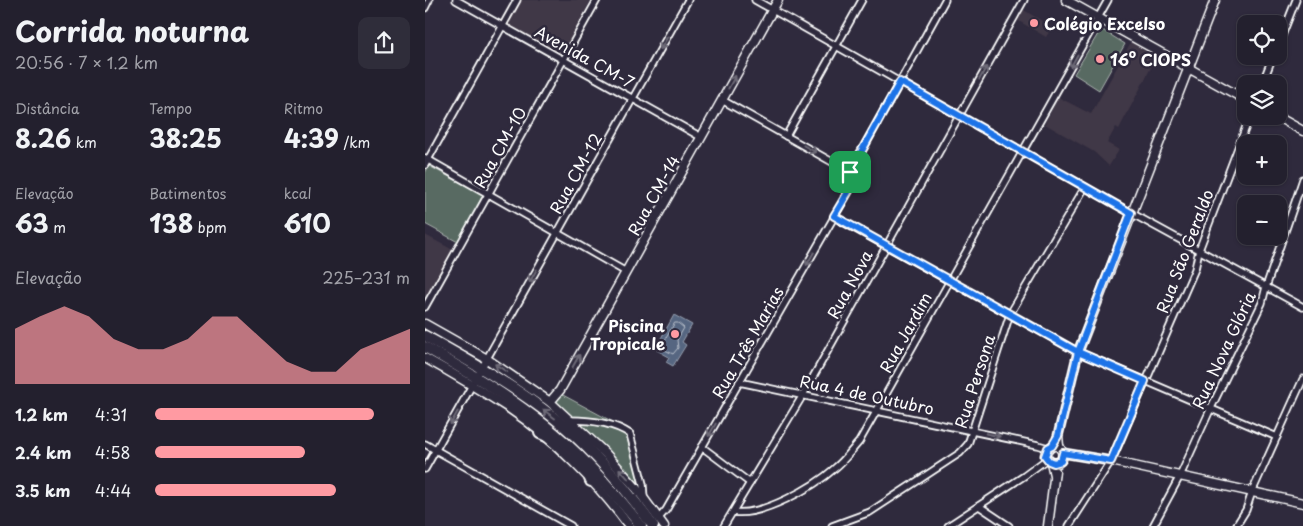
<!DOCTYPE html>
<html lang="pt">
<head>
<meta charset="utf-8">
<style>
	body { margin:0; font-family:"Playpen Sans",sans-serif; background:#2f2d3a; color:#f1f3f6; height:100vh; display:flex; flex-direction:column; font-size:19px; white-space:nowrap }
	* { box-sizing:border-box; margin:0 }
	p { font-size:16px; color:#a3a3aa }
	.icon { flex:none; width:28px; height:28px; fill:none; stroke:currentColor; stroke-width:2; stroke-linecap:round; stroke-linejoin:round }
	.map { position:relative; flex:1; overflow:hidden }
	.sheet { display:flex; flex-direction:column; background:#23202e; width:425px }
	.sheet>* { flex:none }
	.buttons { position:absolute; left:812px; top:15px; display:grid; gap:10px }
	.buttons a { display:grid; place-items:center; width:50px; height:50px; border-radius:10px; background:#23202e; box-shadow:0 1px 4px #0004,0 0 0 1px #403e4a; font-size:25px }
	.pin { position:absolute; display:grid; place-items:center; width:42px; height:42px; color:#fff; margin:-21px; border-radius:10px; box-shadow:0 2px 8px #0006 }
	.round { display:grid; place-items:center; flex:none; width:52px; height:52px; border-radius:10px; background:#2f2d3a }
	.head { display:flex; align-items:center; justify-content:space-between; height:85px; padding:0 15px }
	h1 { font-size:28px; font-weight:700; line-height:38px }
	.stats { display:grid; grid-template-columns:repeat(3,1fr); gap:8px; height:85px; padding:5px 15px }
	.stats div { display:grid; align-content:center }
	.stats b { font-size:25px; font-weight:700 }
	.stats small { font-size:14px; font-weight:400 }
	.stats p { font-size:14px }
	.chart { height:140px; padding:10px 15px }
	.chart p { display:flex; justify-content:space-between }
	.chart svg { width:100%; height:90px; margin-top:5px; fill:#ff9aa2; opacity:.7 }
	ul { padding:0 15px; list-style:none; font-size:16px }
	li { display:grid; grid-template-columns:80px 60px 1fr; align-items:center; height:38px }
	li i { height:12px; border-radius:6px; background:#ff9aa2 }
	main { display:flex; flex:1; min-height:0 }
	.map>svg:first-child { display:block }
	.built { fill:#413746 }
	.green { fill:#586a62; stroke:#acb4b0 }
	.water { fill:#566681; stroke:#9aa3b3 }
	.lines { fill:none; stroke-linecap:round; stroke-linejoin:round }
	.shore { stroke:#bbc2cd; stroke-width:1 }
	.minor-casing { stroke:#fff; stroke-width:9 }
	.tertiary-casing { stroke:#fff; stroke-width:11 }
	.trunk-casing { stroke:#fff; stroke-width:14 }
	.minor { stroke:#2f2a3d; stroke-width:5.5 }
	.tertiary { stroke:#2f2a3d; stroke-width:8 }
	.trunk { stroke:#2f2a3d; stroke-width:10 }
	.oneway { stroke:#6d6a77 }
	.route-casing { stroke:#fff; stroke-width:10 }
	.route { stroke:#1a73e8; stroke-width:6 }
	.poi-dot { fill:#ff9aa2; stroke:#2f2a3d; stroke-width:2 }
	.labels { text-anchor:middle; dominant-baseline:central; stroke-width:5; stroke-linejoin:round; paint-order:stroke }
	.poi-label { font-size:16px; font-weight:bold; fill:#fff; stroke:#2f2a3d; text-anchor:start }
	.street-label { font-size:16px; fill:#fff; stroke:#2f2a3d }
</style>
</head>
<body>
<main>
<section class="sheet">
<div class="head"><div><h1>Corrida noturna</h1><p>20:56 · 7 × 1.2 km</p></div><a class="round"><svg class="icon" aria-label="share" viewBox="0 0 24 24"><path d="M12 15V3M7 8l5-5 5 5M5 13v7h14v-7"/></svg></a></div>
<div class="stats">
<div><p>Distância</p><b>8.26<small> km</small></b></div>
<div><p>Tempo</p><b>38:25</b></div>
<div><p>Ritmo</p><b>4:39<small> /km</small></b></div>
</div>
<div class="stats">
<div><p>Elevação</p><b>63<small> m</small></b></div>
<div><p>Batimentos</p><b>138<small> bpm</small></b></div>
<div><p>kcal</p><b>610</b></div>
</div>
<div class="chart"><p><span>Elevação</span>225–231 m</p>
<svg viewBox="0 0 160 44" preserveAspectRatio="none"><path d="M0 44V17L10 11L20 6L30 11L40 22L50 27L60 27L70 22L80 11L90 11L100 22L110 33L120 38L130 38L140 27L150 22L160 17V44z"/></svg>
</div>
<ul>
<li><b>1.2 km</b>4:31<i style="width:86%"></i></li>
<li><b>2.4 km</b>4:58<i style="width:59%"></i></li>
<li><b>3.5 km</b>4:44<i style="width:71%"></i></li>
</ul>
</section>
<div class="map">
<svg width="878" height="526" viewBox="0 0 878 526">
	<rect width="100%" height="100%" fill="#2f2a3d"/>
	<filter id="ink" filterUnits="userSpaceOnUse"><feTurbulence type="fractalNoise" baseFrequency=".02" numOctaves="2"/><feDisplacementMap in="SourceGraphic" scale="10" xChannelSelector="R" yChannelSelector="G"/><feConvolveMatrix kernelMatrix="1 2 1 2 8 2 1 2 1" color-interpolation-filters="sRGB"/></filter>
	<g filter="url(#ink)">
		<!-- built -->
		<g class="built">
			<polygon points="96,0 166,0 136,55 82,25"/>
			<polygon points="597,9 627,27 621,37 592,20"/>
			<polygon points="706,42 731,58 694,129 691,127 682,143 694,150 684,166 669,152 620,124 633,97 666,114"/>
			<polygon points="0,235 28,250 0,299"/>
		</g>
		<!-- green -->
		<g class="green">
			<polygon points="676,29 700,44 674,90 649,74"/>
			<polygon points="4,166 58,195 33,242 0,224 0,173"/>
			<polygon points="136,394 190,423 205,434 219,498 125,402"/>
		</g>
		<!-- water -->
		<polygon class="water" points="249,315 267,325 257,342 261,345 248,366 241,362 244,357 230,349"/>
		<g class="lines">
			<!-- shore -->
			<polygon class="shore" points="250,323 253,323 259,328 252,340 253,348 248,354 238,349 237,346"/>
			<!-- minor casing -->
			<g class="minor-casing">
				<g id="minor">
					<polyline points="31,0 276,137"/>
					<polyline points="330,0 706,213 878,307"/>
					<polyline points="0,8 4,0"/>
					<polyline points="854,43 871,0"/>
					<polyline points="837,84 848,56"/>
					<polyline points="361,136 437,0"/>
					<polyline points="0,158 201,272"/>
					<polyline points="0,165 92,0"/>
					<polyline points="425,172 520,0"/>
					<polyline points="409,217 653,352 852,437"/>
					<polyline points="0,307 172,0"/>
					<polyline points="314,382 613,445 623,448"/>
					<path d="M 144,420 C 165,420 188,422 205,434 L 218,484 L 219,498"/>
					<polyline points="0,444 146,526"/>
					<polyline points="277,447 325,483"/>
					<polyline points="0,469 263,0"/>
					<polyline points="554,506 584,526"/>
					<path d="M 308,512 C 336,517 389,487 410,468 C 419,461 426,451 434,442 L 683,0"/>
					<polyline points="234,518 241,510 428,184 429,177 425,172 297,100"/>
					<polyline points="299,526 378,395 599,0"/>
					<polyline points="407,526 445,512 535,453 543,444 585,314 660,187"/>
					<polyline points="523,526 599,476 622,459"/>
					<polyline points="644,526 686,461 770,269 774,250 825,116"/>
					<polyline points="728,526 755,476 786,408 837,303 841,287 878,179"/>
					<polyline points="811,526 821,510 827,492 878,379"/>
				</g>
			</g>
			<!-- tertiary casing -->
			<g class="tertiary-casing">
				<g id="tertiary">
					<polyline points="641,0 821,100"/>
					<polyline points="851,116 878,131"/>
					<polyline points="0,324 62,359 125,402 180,453 211,488 239,526"/>
					<path d="M 0,358 C 29,374 57,391 85,409 C 127,437 174,485 204,526"/>
					<polyline points="125,402 135,390 353,0"/>
					<polyline points="634,446 633,436 653,352 790,0"/>
					<polyline points="638,453 686,461 878,503"/>
					<polyline points="626,462 633,463 637,459 638,453 634,446 627,446 621,452 620,456 626,462 629,475"/>
					<polyline points="623,526 630,471"/>
				</g>
			</g>
			<!-- trunk casing -->
			<g class="trunk-casing">
				<g id="trunk">
					<path d="M 0,336 C 44,361 88,385 128,417 C 167,448 199,486 228,526"/>
					<path d="M 0,347 C 41,371 81,394 118,424 C 155,453 187,489 216,526"/>
					<polyline points="115,433 133,441"/>
					<polyline points="160,465 166,481"/>
				</g>
			</g>
			<!-- minor -->
			<use href="#minor" class="minor"/>
			<!-- tertiary -->
			<use href="#tertiary" class="tertiary"/>
			<!-- trunk -->
			<use href="#trunk" class="trunk"/>
		</g>
		<!-- one-way arrows -->
		<defs><path id="oneway-shaft" d="M-6 0H5M1.5-3L5.5 0L1.5 3" fill="none" stroke-width="1.6" stroke-linecap="round" stroke-linejoin="round" transform="scale(1.25)"/></defs>
		<g class="oneway">
			<use href="#oneway-shaft" transform="translate(239 43) rotate(119)"/>
			<use href="#oneway-shaft" transform="translate(649 61) rotate(119)"/>
			<use href="#oneway-shaft" transform="translate(558 73) rotate(-61)"/>
			<use href="#oneway-shaft" transform="translate(307 82) rotate(-61)"/>
			<use href="#oneway-shaft" transform="translate(385 149) rotate(29)"/>
			<use href="#oneway-shaft" transform="translate(385 259) rotate(120)"/>
			<use href="#oneway-shaft" transform="translate(108 276) rotate(119)"/>
			<use href="#oneway-shaft" transform="translate(151 361) rotate(-61)"/>
			<use href="#oneway-shaft" transform="translate(76 368) rotate(-146)"/>
			<use href="#oneway-shaft" transform="translate(124 414) rotate(-143)"/>
			<use href="#oneway-shaft" transform="translate(29 418) rotate(119)"/>
			<use href="#oneway-shaft" transform="translate(287 430) rotate(120)"/>
			<use href="#oneway-shaft" transform="translate(568 435) rotate(12)"/>
			<use href="#oneway-shaft" transform="translate(199 474) rotate(-132)"/>
		</g>
	</g>
	<g class="lines" filter="url(#ink)">
		<!-- route casing -->
		<g class="route-casing">
			<polyline id="route" points="425,172 429,177 428,184 409,216 653,352 633,436 627,446 623,448 620,456 624,461 629,463 636,461 638,453 686,461 720,381 653,352 706,213 475,82 425,172"/>
		</g>
		<!-- route -->
		<use href="#route" class="route"/>
	</g>
	<!-- markers -->
	<g class="poi-dot">
		<circle cx="609" cy="23" r="5"/>
		<circle cx="675" cy="59" r="5"/>
		<circle cx="250" cy="334" r="5"/>
	</g>
	<g class="labels">
		<!-- poi labels -->
		<g class="poi-label">
			<text x="619" y="23">Colégio Excelso</text>
			<text x="685" y="59">16º CIOPS</text>
			<text x="240" y="325" text-anchor="end">Piscina<tspan x="240" dy="18">Tropicale</tspan></text>
		</g>
		<!-- street labels -->
		<g class="street-label">
			<text transform="translate(160 56) rotate(29)">Avenida CM-7</text>
			<text transform="translate(74 147) rotate(-61)">Rua CM-10</text>
			<text transform="translate(150 173) rotate(-61)">Rua CM-12</text>
			<text transform="translate(228 195) rotate(-61)">Rua CM-14</text>
			<text transform="translate(759 251) rotate(-69)">Rua São Geraldo</text>
			<text transform="translate(424 284) rotate(-61)">Rua Nova</text>
			<text transform="translate(480 332) rotate(-61)">Rua Jardim</text>
			<text transform="translate(322 342) rotate(-60)">Rua Três Marias</text>
			<text transform="translate(798 350) rotate(-65)">Rua Nova Glória</text>
			<text transform="translate(549 381) rotate(-72)">Rua Persona</text>
			<text transform="translate(442 394) rotate(12)">Rua 4 de Outubro</text>
		</g>
	</g>
</svg>
<div class="buttons">
<a><svg class="icon" aria-label="locate" viewBox="0 0 24 24"><circle cx="12" cy="12" r="6"/><path d="M12 2v4M12 18v4M2 12h4M18 12h4"/></svg></a>
<a><svg class="icon" aria-label="layers" viewBox="0 0 24 24"><path d="M12 4l9 5-9 5-9-5zM3 14l9 5 9-5"/></svg></a>
<a>+</a>
<a>−</a>
</div>
<div class="pin" style="left:425px;top:172px;background:#1e9e55"><svg class="icon" aria-label="arrive" viewBox="0 0 24 24"><path d="M6 21V4h12l-3 4 3 4H6"/></svg></div>
</div>
</main>
</body>
</html>
